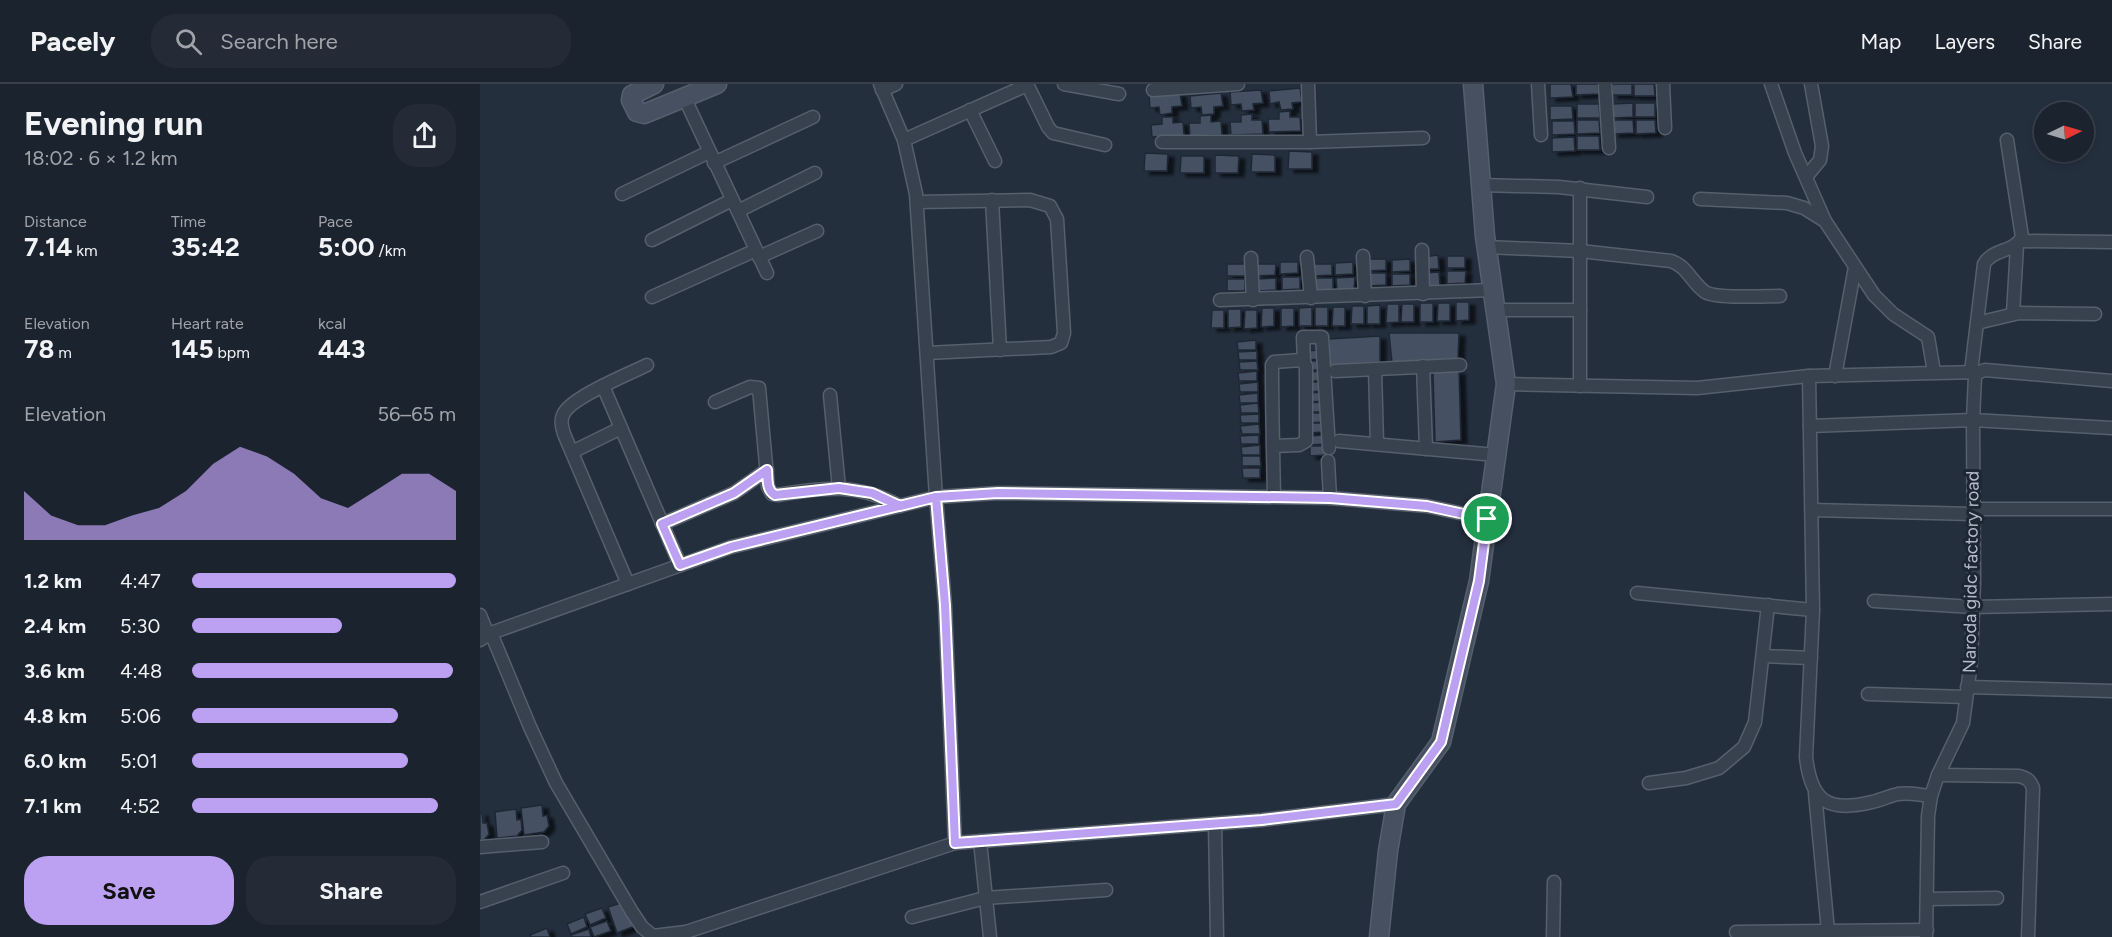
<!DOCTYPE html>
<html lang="en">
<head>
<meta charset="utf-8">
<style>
	body { margin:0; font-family:Figtree,sans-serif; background:#242b36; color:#f1f3f6; height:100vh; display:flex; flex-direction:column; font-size:22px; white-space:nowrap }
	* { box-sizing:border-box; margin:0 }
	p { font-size:20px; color:#a0a4aa }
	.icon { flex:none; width:33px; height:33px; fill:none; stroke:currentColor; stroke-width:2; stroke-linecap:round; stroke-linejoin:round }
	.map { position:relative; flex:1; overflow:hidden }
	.panel { display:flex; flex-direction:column; background:#1b232e; width:480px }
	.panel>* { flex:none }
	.needle { width:39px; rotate:85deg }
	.buttons { position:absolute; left:1554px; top:18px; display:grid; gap:12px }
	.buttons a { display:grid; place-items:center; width:60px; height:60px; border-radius:50%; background:#1b232e; box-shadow:0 3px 9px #0003,0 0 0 2px #39404a; font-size:30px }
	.pin { position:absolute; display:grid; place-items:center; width:51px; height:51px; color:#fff; margin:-26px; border:3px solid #fff; border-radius:50%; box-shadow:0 2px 6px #0007 }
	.round { display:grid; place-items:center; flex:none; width:63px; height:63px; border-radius:24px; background:#242b36 }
	.summary { display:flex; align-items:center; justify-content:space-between; height:102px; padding:0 24px }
	h1 { font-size:33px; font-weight:700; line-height:45px }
	.figures { display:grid; grid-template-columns:repeat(3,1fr); gap:9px; height:102px; padding:6px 24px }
	.figures div { display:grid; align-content:center }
	.figures b { font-size:26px; font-weight:700 }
	.figures small { font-size:16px; font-weight:400 }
	.figures p { font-size:16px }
	.chart { height:168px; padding:12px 24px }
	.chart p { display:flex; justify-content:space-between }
	.chart svg { width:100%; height:108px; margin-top:6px; fill:#bca0f2; opacity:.7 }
	.button { display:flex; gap:12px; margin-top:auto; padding:12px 24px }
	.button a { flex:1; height:69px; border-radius:24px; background:#bca0f2; color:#111; font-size:24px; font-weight:700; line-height:69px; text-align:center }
	.button a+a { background:#242b36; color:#f1f3f6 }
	ul { padding:0 24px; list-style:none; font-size:20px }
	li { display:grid; grid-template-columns:96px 72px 1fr; align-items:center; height:45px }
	li i { height:15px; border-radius:8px; background:#bca0f2 }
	header { display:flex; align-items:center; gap:36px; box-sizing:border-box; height:84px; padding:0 30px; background:#1b232e; border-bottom:2px solid #39404a }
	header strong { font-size:28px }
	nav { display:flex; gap:33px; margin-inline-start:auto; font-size:21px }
	.search { width:420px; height:54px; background:#242b36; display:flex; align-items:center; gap:15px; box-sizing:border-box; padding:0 21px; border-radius:24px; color:#a0a4aa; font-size:22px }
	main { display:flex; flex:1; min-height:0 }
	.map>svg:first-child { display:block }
	.building { fill:#455162; stroke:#1f2835; stroke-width:1.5; filter:url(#shadow) }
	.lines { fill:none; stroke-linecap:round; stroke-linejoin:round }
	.street-casing { stroke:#565f6c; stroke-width:15 }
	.secondary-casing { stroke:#565f6c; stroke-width:21 }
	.street { stroke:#38414e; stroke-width:12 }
	.secondary { stroke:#465061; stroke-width:18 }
	.route-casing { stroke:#fff; stroke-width:12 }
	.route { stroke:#bca0f2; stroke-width:8 }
	.labels { text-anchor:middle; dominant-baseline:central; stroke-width:6; stroke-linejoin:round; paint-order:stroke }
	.street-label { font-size:18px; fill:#b4bcc9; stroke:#1d2633 }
</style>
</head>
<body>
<header>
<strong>Pacely</strong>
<div class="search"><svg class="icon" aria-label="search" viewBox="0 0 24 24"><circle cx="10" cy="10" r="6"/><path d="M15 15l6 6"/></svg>Search here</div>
<nav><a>Map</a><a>Layers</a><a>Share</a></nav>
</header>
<main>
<section class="panel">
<div class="summary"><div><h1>Evening run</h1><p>18:02 · 6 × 1.2 km</p></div><a class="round"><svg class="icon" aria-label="share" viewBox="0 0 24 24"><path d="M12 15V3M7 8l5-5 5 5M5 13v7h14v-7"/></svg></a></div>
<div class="figures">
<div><p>Distance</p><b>7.14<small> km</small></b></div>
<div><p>Time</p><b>35:42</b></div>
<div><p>Pace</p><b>5:00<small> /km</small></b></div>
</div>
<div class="figures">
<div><p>Elevation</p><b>78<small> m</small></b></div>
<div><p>Heart rate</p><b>145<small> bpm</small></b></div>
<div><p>kcal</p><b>443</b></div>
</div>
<div class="chart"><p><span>Elevation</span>56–65 m</p>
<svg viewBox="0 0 160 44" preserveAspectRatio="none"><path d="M0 44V24L10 34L20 38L30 38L40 34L50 31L60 24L70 13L80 6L90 10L100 17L110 27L120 31L130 24L140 17L150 17L160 24V44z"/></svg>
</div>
<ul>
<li><b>1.2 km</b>4:47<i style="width:100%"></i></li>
<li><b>2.4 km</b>5:30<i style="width:57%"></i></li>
<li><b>3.6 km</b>4:48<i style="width:99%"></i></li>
<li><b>4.8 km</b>5:06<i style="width:78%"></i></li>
<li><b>6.0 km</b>5:01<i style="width:82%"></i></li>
<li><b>7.1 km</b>4:52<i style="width:93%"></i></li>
</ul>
<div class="button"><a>Save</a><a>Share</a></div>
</section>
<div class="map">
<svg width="1632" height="853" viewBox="0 0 1632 853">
	<defs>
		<filter id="shadow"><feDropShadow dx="6" dy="3.5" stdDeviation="1.5" flood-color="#0009"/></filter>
	</defs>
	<rect width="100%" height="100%" fill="#242f3e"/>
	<!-- building -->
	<g class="building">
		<polygon points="1070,0 1091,0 1093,13 1070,14"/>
		<polygon points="1096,0 1118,0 1119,10 1096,11"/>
		<rect x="1132" y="0" width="20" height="11"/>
		<polygon points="1154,0 1174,0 1175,12 1154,12"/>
		<polygon points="820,4 822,18 812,19 813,25 801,26 799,18 790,20 789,7"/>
		<polygon points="781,6 783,19 773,20 774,26 762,27 761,20 751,21 750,8"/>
		<polygon points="700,9 702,22 692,23 692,29 680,31 679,23 670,24 669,11"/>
		<polygon points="741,9 743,22 734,23 734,30 722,31 721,23 711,24 710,12"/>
		<polygon points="1153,19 1153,33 1133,34 1133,20"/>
		<rect x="1155" y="19" width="20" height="14"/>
		<polygon points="1097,20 1119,20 1120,34 1097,34"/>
		<polygon points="1070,22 1092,22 1093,35 1070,36"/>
		<polygon points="810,27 810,33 820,33 821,47 789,48 788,35 799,35 799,28"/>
		<polygon points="772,30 772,36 782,36 783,50 751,51 750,38 761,38 761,31"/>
		<polygon points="731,31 731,38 741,37 742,51 710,52 709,39 720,39 720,32"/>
		<polygon points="682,33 693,33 693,39 703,38 704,52 672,53 671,41 682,40"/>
		<polygon points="1097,36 1119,36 1120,49 1097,50"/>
		<polygon points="1134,36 1153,36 1154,49 1133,50"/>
		<polygon points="1156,36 1175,36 1176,49 1156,50"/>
		<polygon points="1072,37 1094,37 1095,50 1072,51"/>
		<polygon points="1097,52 1119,52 1120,66 1097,66"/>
		<polygon points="1094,53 1095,67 1072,68 1072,54"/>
		<polygon points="809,67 832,68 832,85 808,85"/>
		<polygon points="665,69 688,70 687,87 664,87"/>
		<polygon points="772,70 795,71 795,88 771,88"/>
		<polygon points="735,71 759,72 758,89 735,89"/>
		<polygon points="701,72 724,72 724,89 700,89"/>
		<polygon points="958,171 959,185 945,185 944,173"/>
		<rect x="967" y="172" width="18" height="12"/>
		<polygon points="888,175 906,175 906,186 888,187"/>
		<polygon points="930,175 930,187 912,188 912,176"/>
		<polygon points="800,178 818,178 818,189 800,190"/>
		<polygon points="873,178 873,190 855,191 855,179"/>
		<rect x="747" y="180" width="18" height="12"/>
		<polygon points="777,180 796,180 795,191 777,192"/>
		<polygon points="834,180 852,180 852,191 834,192"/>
		<polygon points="967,187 986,187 985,199 967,200"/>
		<polygon points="959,188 960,202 945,202 944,189"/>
		<polygon points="887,189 906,189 906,201 888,202"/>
		<polygon points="912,190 930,190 930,201 912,202"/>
		<polygon points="802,193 820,193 820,205 802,206"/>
		<polygon points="875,193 874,205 857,206 856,194"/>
		<polygon points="796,194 796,206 778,207 778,195"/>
		<rect x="835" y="194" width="18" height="12"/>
		<rect x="747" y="195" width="18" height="12"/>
		<polygon points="976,218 989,218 989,236 976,237"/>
		<rect x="940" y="219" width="13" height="19"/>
		<polygon points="958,219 970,219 970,237 957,237"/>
		<polygon points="907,220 919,220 919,238 906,239"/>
		<polygon points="922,220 934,220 934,238 921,238"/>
		<polygon points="900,221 900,240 887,240 887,222"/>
		<polygon points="872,222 884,222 884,240 871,240"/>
		<polygon points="832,223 832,242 819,242 819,224"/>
		<rect x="835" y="223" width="13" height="19"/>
		<polygon points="853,223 865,223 865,242 852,242"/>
		<polygon points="782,224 794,224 794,242 781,243"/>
		<polygon points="801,224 814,224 814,242 801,243"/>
		<polygon points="748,225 761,225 761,243 748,244"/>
		<polygon points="732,226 744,226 744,244 731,244"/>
		<polygon points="765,226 777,226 777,244 764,245"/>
		<polygon points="909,249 979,249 978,275 912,279"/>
		<polygon points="900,252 900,278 849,282 849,255"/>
		<polygon points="776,256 776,266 758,266 757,258"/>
		<polygon points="840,266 841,275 826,276 826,267"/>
		<polygon points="777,267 777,276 759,276 758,268"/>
		<polygon points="777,277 778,286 760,286 759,278"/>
		<rect x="827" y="277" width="15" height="9"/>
		<polygon points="777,287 777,297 759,297 758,289"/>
		<polygon points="842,287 842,297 827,297 827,288"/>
		<polygon points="979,287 981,356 955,358 953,288"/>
		<polygon points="778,298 778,308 760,308 759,300"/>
		<polygon points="829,298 843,298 844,307 829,308"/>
		<polygon points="843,308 844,317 829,318 829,309"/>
		<polygon points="778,309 778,319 760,319 759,311"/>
		<polygon points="842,318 843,328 828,328 828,319"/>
		<polygon points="778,319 779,329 761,329 760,321"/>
		<polygon points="829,329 843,329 844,338 829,339"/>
		<polygon points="779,330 779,339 761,339 760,331"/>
		<polygon points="829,339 844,339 844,348 829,349"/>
		<polygon points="779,340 780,350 762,350 760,342"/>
		<polygon points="779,351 779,360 761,360 760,352"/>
		<polygon points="844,351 845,360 830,361 830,352"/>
		<polygon points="780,361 780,371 762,371 761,363"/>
		<polygon points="830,362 844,362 845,371 830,372"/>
		<polygon points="762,372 780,372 781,382 762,382"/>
		<polygon points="762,384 780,384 780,394 763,394"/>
		<polygon points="62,721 63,732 67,731 69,742 64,748 44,751 41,724"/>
		<polygon points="36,725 37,736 41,735 42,746 37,752 17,754 15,728"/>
		<polygon points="0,729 2,729 3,739 7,739 9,750 4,756 0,756"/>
		<polygon points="144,818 155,842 137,849 128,823"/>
		<polygon points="122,824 126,834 110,841 105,830"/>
		<polygon points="104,833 107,843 91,850 87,840"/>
		<polygon points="127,837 131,847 114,853 110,843"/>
		<polygon points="67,844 70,853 51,853 50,851"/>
		<polygon points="109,845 111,853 92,853 91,851"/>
	</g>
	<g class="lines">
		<!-- street casing -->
		<g class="street-casing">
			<g id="street">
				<polyline points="400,0 424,56 436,110 456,413 465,521 475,759 782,736 916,720"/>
				<polyline points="547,0 568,43 573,49 625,61"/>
				<polyline points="584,0 639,10"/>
				<polyline points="828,0 830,58"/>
				<polyline points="1058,0 1061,51"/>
				<polyline points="1125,0 1129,64"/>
				<polyline points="1183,0 1185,44"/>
				<polyline points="1291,0 1315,69 1345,137 1394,211 1413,230 1448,253 1454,288"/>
				<polyline points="402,6 416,0"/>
				<polyline points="673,6 758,0"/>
				<polyline points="205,15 287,189"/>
				<polyline points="490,26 515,77"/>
				<polyline points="424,56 547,1"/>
				<polyline points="682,58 830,58 943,54"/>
				<polyline points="234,79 333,33"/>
				<polyline points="1326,93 1340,76 1342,62 1331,0"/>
				<polyline points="1000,101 1079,103 1167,113"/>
				<polyline points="1100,104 1100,302"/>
				<polyline points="142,110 229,68"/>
				<polyline points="1220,115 1307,119 1324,124 1345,137"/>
				<polyline points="512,116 520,266"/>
				<polyline points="437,118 550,116 570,122 577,135 584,249 581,259 571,263 447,269"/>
				<polyline points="258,127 335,89"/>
				<polyline points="172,156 252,116"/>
				<polyline points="1541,157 1632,158"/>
				<path d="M 1006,163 L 1100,167 L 1191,177 C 1207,182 1212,199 1225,208 C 1236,215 1285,212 1300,212"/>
				<polyline points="942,166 943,210"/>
				<polyline points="883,172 885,212"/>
				<polyline points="279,173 337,147"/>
				<polyline points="827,173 831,214"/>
				<polyline points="771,174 773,216"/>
				<polyline points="172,213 276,166"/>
				<polyline points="740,216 1012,206"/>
				<polyline points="1015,226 1100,226"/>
				<polyline points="1533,230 1537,161"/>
				<polyline points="1497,239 1539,229 1615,230"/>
				<polyline points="824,278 823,253 842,253 849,364"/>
				<polyline points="943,282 946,365"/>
				<polyline points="895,285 897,360"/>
				<polyline points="855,287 980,281"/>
				<path d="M 1491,288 L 1504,180 C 1512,165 1535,168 1542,153 L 1527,56"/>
				<path d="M 1329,292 L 1333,526 L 1326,673 C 1331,717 1347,729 1392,718 C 1401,716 1409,712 1418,710 C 1429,708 1440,711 1451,712"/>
				<polyline points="1355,292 1375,183"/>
				<polyline points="1026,300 1217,304 1329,292 1499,288"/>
				<polyline points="123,302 200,481"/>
				<polyline points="350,311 359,404"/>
				<path d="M 235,318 L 270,303 L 279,304 L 288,403 L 292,410 L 298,411 C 343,403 379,399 420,422"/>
				<polyline points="1330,342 1493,336 1632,344"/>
				<polyline points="859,357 1016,371"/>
				<path d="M 793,362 L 819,361 L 826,357 L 826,282 L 821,276 L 794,278 L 792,281 C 792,324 793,368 794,412"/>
				<polyline points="92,368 141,344"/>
				<polyline points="848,377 850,414"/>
				<polyline points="1493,425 1632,425"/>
				<polyline points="1332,426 1493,430"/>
				<polyline points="182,440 254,409 287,386"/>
				<path d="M 148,500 L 84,350 C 82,344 80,337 83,331 C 89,314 149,290 167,281"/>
				<polyline points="1157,509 1333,526"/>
				<polyline points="1394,517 1493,523 1632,520"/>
				<polyline points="0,531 8,551"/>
				<polyline points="11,549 50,643 76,699 152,828 162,843 173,852 206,848 475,759"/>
				<polyline points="0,556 11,549 251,463 456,413 518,409 850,414 947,422 1007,435"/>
				<polyline points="1283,572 1331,574"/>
				<polyline points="1487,603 1632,607"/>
				<polyline points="1388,610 1486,613"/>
				<path d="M 1458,691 L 1539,692 C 1547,694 1550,696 1553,704 L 1548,853"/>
				<polyline points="1169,699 1206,694 1239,684 1264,663 1275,638 1288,521"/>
				<polyline points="1335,709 1348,847"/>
				<polyline points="735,740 737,853"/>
				<polyline points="500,757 510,853"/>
				<polyline points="0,763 62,758"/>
				<polyline points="1447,815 1517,814"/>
				<polyline points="0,818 83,789"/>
				<polyline points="432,833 505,814 626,806"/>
				<polyline points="1256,848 1447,846"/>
				<polyline points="1073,853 1074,798"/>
				<polyline points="1446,853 1448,732 1451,712 1458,691 1483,639 1491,578 1494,498 1493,336 1495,292 1499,288 1505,286 1632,297"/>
			</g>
		</g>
		<!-- secondary casing -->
		<g class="secondary-casing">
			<g id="secondary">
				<polyline points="174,0 152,11 151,16 157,28 164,30 237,0"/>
				<polyline points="899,853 908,767 916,720 961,658 999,497 1026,300 1005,152 993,0"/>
			</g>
		</g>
		<!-- street -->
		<use href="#street" class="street"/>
		<!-- secondary -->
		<use href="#secondary" class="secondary"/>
	</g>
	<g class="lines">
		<!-- route casing -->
		<g class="route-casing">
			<path id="route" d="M 1007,435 L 947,422 L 850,414 L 518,409 L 456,413 L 251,463 L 200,481 L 182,440 L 254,409 L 287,386 C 288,395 286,406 295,411 L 359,404 L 392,409 L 420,422 L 456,413 L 465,521 L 475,759 L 782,736 L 916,720 L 961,658 L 999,497 L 1007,435"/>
		</g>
		<!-- route -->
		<use href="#route" class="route"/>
	</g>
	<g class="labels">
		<!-- street labels -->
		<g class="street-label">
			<text transform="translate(1491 488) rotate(-89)">Naroda gidc factory road</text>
		</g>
	</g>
</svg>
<div class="buttons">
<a><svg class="needle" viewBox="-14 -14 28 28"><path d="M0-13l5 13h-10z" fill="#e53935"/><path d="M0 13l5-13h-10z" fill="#a0a4aa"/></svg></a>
</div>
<div class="pin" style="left:1007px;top:435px;background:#1e9e55"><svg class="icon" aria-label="arrive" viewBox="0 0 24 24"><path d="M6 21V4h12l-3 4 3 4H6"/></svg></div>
</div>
</main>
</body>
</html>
